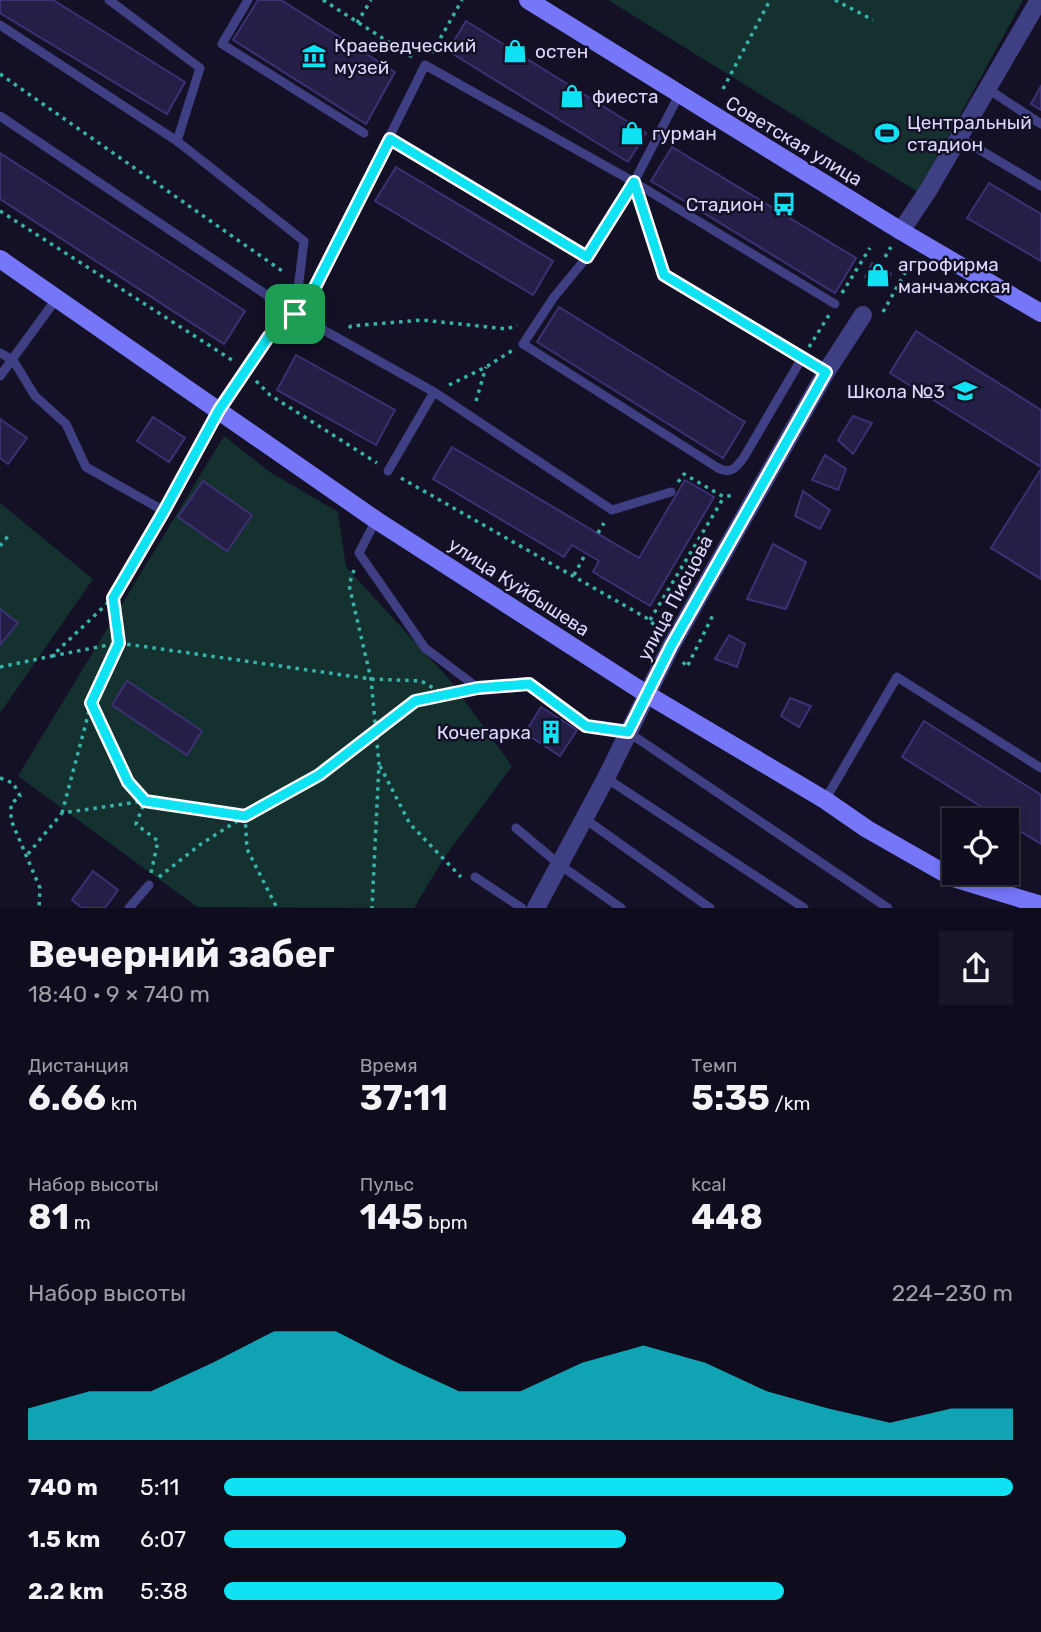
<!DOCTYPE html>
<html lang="ru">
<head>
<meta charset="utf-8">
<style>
	body { margin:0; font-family:Rubik,sans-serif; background:#181626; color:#f1f3f6; height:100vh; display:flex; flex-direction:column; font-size:26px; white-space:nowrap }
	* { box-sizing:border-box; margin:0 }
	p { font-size:23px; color:#9b9ca4 }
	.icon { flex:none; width:38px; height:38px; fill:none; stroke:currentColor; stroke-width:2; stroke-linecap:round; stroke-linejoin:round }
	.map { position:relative; height:908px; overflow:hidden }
	.drawer { display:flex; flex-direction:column; background:#0f0d1d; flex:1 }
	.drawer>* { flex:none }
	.fabs { position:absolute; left:942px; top:808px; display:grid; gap:14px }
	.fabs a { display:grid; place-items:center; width:77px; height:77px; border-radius:0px; background:#0f0d1d; box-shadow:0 4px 10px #0003,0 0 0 2px #2f2d3b; font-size:35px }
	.pin { position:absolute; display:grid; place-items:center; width:60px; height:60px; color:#fff; margin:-30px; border-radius:14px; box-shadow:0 4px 10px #0006 }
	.round { display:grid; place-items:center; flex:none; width:74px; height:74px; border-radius:0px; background:#181626 }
	.overview { display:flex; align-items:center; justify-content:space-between; height:119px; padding:0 28px }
	h1 { font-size:38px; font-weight:700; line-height:52px }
	.metrics { display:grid; grid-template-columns:repeat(3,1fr); gap:10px; height:119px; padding:7px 28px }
	.metrics div { display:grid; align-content:center }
	.metrics b { font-size:35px; font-weight:700 }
	.metrics small { font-size:19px; font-weight:400 }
	.metrics p { font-size:19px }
	.chart { height:196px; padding:14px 28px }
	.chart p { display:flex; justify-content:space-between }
	.chart svg { width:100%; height:126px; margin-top:7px; fill:#0fe3f3; opacity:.7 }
	ul { padding:0 28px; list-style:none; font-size:23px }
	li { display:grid; grid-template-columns:112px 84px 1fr; align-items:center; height:52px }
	li i { height:18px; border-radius:9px; background:#0fe3f3 }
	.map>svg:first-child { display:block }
	.green { fill:#14312f }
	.building { fill:#251e47; stroke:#3c3172; stroke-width:2 }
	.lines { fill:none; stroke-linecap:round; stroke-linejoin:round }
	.path { stroke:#36b4a9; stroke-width:3.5; stroke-dasharray:3.5 5; stroke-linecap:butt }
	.lane { stroke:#3f3f84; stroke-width:9 }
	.street { stroke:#3f3f84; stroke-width:18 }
	.secondary { stroke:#7576f8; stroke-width:18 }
	.route-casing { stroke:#fff; stroke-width:14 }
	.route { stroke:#0fe3f3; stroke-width:9 }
	.labels { text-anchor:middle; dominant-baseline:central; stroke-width:5; stroke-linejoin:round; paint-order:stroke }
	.poi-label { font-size:19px; fill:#dcd9fd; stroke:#141127; text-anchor:start }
	.street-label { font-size:19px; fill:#dcd9fd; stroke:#141127 }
</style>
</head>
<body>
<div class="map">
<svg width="1041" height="908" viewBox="0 0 1041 908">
	<rect width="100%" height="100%" fill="#141127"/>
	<!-- green -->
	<g class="green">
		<polygon points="608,0 1023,0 918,192"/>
		<polygon points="224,436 270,472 338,512 346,567 449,679 512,766 444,858 414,908 197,907 18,776"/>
		<polygon points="0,503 93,579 0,713"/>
	</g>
	<!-- building -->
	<g class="building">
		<polygon points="0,0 53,0 185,82 167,114 0,13"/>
		<polygon points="258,0 281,0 395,72 366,124 233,40"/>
		<polygon points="466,21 646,133 628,162 448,51"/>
		<polygon points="1041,86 1041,110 1031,104"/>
		<polygon points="672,147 856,258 835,293 651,181"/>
		<polygon points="0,153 245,311 224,344 0,199"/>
		<polygon points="396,167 553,261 533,295 375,201"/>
		<polygon points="989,183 1041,214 1041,261 967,218"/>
		<polygon points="872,263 891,274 884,287 865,277"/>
		<polygon points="559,307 745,422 723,458 537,342"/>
		<polygon points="916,331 1041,410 1041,467 890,373"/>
		<polygon points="296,355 395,410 376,445 277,390"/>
		<polygon points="853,416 872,423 853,454 838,440"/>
		<polygon points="153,417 185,438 169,462 137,441"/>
		<polygon points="0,419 27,438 8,464 0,458"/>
		<polygon points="452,447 639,558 685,480 714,497 650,606 593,572 599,561 572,545 564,557 433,479"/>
		<polygon points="825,455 846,469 838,490 812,480"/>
		<polygon points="1041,469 1041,579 991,548"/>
		<polygon points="203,481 252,515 227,551 178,517"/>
		<polygon points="803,491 830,510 820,529 795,516"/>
		<polygon points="773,544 806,562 786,609 747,599"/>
		<polygon points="0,609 18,623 0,645"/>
		<polygon points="729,635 745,644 737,667 715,659"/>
		<polygon points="127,681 202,731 187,755 112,705"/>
		<polygon points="790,698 811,706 799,727 781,716"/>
		<polygon points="541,707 577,730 560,756 525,733"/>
		<polygon points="924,721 1041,795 1041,844 902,757"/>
		<polygon points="93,871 118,890 105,908 82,908 72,900"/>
	</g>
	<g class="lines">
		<!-- path -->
		<g class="path">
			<polyline points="323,0 412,57"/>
			<polyline points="835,0 873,20"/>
			<polyline points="357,23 371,0"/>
			<polyline points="432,53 462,0"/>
			<polyline points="0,74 285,273"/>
			<polyline points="723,89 770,0"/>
			<polyline points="0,211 235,362"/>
			<polyline points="885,257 891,247"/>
			<polyline points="842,293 870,248"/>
			<polyline points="883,312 906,271"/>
			<polyline points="349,328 351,326 422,320 507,329 517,325"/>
			<polyline points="809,347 829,315"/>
			<polyline points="256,381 270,395 377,463"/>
			<polyline points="449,385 486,367 513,350"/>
			<polyline points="476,401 486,367"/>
			<polyline points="401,478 650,620 659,631"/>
			<polyline points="678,482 684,474 724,497 733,495"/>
			<polyline points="170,500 210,426"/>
			<polyline points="598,533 604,523"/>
			<polyline points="0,546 9,535"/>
			<polyline points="354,570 349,585 371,679 379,764 372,908"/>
			<polyline points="574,575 586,553"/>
			<polyline points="113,598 119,643 91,703 128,782 145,801 136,824 158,841 151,873"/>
			<polyline points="650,620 724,497"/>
			<polyline points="52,656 119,643 371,679 421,681 444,694 458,691"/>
			<polyline points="683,662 687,667 713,615"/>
			<polyline points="0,667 52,656 113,598 158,522"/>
			<polyline points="380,766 410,824 461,877"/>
			<polyline points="0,778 13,783 20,796 11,804 11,820 40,888 39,908"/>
			<polyline points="62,813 91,704"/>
			<polyline points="28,854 62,813 145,801 245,816 247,849 277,908"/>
			<polyline points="159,877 201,844 245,816 319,775 416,701 444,694"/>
		</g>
		<!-- lane -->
		<g class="lane">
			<polyline points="109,0 200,68 177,141"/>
			<polyline points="248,0 222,44 364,133"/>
			<polyline points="0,25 177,141 304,241 295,313"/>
			<polyline points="988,89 1041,124"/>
			<path d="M 679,95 L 634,182 L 587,257 L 554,297 L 523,344 L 718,468 C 731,475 737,467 744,457 L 802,358"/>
			<polyline points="0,116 295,314 434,392 612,510 671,492"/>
			<polyline points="958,137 1041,186"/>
			<polyline points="389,139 587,257"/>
			<polyline points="634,182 664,275 826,372"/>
			<polyline points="0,353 13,360 35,396 66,424 86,467 164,511"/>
			<polyline points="0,376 57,298"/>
			<polyline points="219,410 269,336 295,314 312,293 425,65 634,182 835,304"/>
			<polyline points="388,471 434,392"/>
			<polyline points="376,520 359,553 425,648 478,688 529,684 586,726 628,732 888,908"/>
			<polyline points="606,778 804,908"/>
			<polyline points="825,800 897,677 1041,768"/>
			<polyline points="585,819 710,908"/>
			<polyline points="516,828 560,865 621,908"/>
			<polyline points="475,877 522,908"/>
			<polyline points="129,908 149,885"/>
		</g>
		<!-- street -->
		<g class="street">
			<polyline points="901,231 929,189 1039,0"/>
			<polyline points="536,908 606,778 671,646 826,372 863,315"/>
		</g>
		<!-- secondary -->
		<g class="secondary">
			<polyline points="528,0 901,231 1041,313"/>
			<polyline points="0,259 376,520 648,695 825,800 867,829 953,878 1041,905"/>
		</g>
	</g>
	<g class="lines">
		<!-- route casing -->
		<g class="route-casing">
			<polygon id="route" points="390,139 587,257 634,182 664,275 826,372 671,646 628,732 586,726 529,684 478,688 415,701 319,775 245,816 145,801 128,782 91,703 119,643 113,598 164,511 219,410 269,336 295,314 312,293"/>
		</g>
		<!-- route -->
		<use href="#route" class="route"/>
	</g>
	<!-- icons -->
	<defs>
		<g id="shop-bare" transform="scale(1.89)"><path d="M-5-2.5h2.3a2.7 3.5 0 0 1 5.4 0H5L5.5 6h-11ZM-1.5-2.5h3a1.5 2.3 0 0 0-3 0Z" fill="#0fe3f3" stroke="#141127" stroke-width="2.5" paint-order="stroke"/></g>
		<g id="museum-bare" transform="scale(1.89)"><path d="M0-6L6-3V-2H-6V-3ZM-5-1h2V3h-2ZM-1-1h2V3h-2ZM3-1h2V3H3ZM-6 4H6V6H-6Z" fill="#0fe3f3" stroke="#141127" stroke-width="2.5" paint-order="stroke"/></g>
		<g id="stadium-bare" transform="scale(1.89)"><path d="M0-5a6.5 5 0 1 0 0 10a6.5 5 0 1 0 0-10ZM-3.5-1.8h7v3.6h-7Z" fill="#0fe3f3" stroke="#141127" stroke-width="2.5" paint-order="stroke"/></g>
		<g id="bus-bare" transform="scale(1.89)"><path d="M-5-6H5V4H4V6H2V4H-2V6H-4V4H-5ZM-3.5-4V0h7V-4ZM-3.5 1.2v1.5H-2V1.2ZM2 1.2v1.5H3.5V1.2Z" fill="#0fe3f3" stroke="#141127" stroke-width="2.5" paint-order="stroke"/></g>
		<g id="school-bare" transform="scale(1.89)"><path d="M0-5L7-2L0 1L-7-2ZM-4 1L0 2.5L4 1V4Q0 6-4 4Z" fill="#0fe3f3" stroke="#141127" stroke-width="2.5" paint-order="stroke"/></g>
		<g id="building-bare" transform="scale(1.89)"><path d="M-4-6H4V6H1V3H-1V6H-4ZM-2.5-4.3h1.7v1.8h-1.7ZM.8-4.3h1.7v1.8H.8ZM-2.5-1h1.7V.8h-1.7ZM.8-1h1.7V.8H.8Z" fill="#0fe3f3" stroke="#141127" stroke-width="2.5" paint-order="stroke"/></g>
	</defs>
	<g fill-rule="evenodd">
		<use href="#shop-bare" x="515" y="51"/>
		<use href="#museum-bare" x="314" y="56"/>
		<use href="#shop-bare" x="572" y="96"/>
		<use href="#shop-bare" x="632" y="133"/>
		<use href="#stadium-bare" x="887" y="133"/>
		<use href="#bus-bare" x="784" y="204"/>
		<use href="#shop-bare" x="878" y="275"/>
		<use href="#school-bare" x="965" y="391"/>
		<use href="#building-bare" x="551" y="732"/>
	</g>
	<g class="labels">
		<!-- poi labels -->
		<g class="poi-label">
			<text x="334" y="45">Краеведческий<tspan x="334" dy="22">музей</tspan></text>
			<text x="535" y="51">остен</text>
			<text x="592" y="96">фиеста</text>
			<text x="907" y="122">Центральный<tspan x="907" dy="22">стадион</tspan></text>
			<text x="652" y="133">гурман</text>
			<text x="764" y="204" text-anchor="end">Стадион</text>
			<text x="898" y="264">агрофирма<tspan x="898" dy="22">манчажская</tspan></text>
			<text x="945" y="391" text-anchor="end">Школа №3</text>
			<text x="531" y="732" text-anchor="end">Кочегарка</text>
		</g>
		<!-- street labels -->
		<g class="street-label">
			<text transform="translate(794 141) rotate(31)">Советская улица</text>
			<text transform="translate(519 587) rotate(33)">улица Куйбышева</text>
			<text transform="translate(675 598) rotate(-62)">улица Писцова</text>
		</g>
	</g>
</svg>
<div class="fabs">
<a><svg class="icon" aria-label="locate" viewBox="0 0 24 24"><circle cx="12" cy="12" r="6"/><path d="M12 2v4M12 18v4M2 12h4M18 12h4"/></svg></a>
</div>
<div class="pin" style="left:295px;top:314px;background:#1e9e55"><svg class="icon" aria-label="arrive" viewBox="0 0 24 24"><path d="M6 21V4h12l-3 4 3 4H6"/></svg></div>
</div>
<section class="drawer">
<div class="overview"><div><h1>Вечерний забег</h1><p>18:40 · 9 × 740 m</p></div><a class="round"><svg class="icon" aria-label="share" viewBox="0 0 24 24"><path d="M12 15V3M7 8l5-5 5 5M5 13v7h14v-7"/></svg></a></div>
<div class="metrics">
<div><p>Дистанция</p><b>6.66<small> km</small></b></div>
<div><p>Время</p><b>37:11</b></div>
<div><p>Темп</p><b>5:35<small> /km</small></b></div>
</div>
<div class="metrics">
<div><p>Набор высоты</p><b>81<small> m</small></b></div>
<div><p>Пульс</p><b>145<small> bpm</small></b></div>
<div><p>kcal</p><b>448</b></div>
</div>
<div class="chart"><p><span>Набор высоты</span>224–230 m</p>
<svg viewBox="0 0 160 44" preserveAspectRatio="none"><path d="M0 44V33L10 27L20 27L30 17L40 6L50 6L60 17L70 27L80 27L90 17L100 11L110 17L120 27L130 33L140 38L150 33L160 33V44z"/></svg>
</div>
<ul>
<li><b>740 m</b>5:11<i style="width:100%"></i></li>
<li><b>1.5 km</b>6:07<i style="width:51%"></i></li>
<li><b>2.2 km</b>5:38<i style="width:71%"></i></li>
</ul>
</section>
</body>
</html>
